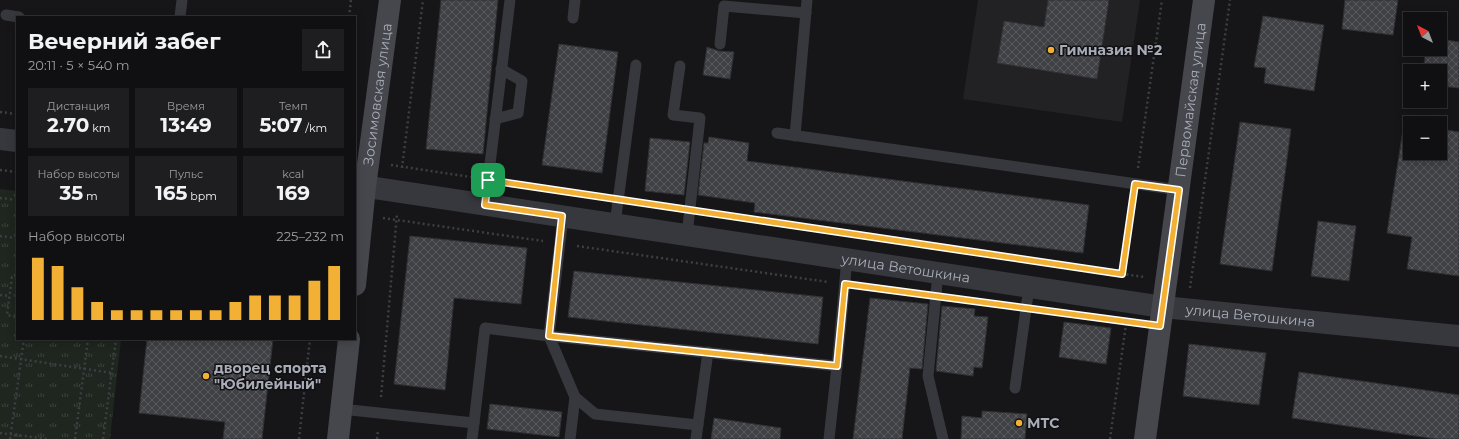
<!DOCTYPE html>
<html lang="ru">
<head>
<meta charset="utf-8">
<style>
	body { margin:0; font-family:Montserrat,sans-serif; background:#1e1e20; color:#f1f3f6; height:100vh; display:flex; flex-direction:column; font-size:15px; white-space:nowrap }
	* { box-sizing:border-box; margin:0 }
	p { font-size:13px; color:#9c9d9f }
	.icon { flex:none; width:22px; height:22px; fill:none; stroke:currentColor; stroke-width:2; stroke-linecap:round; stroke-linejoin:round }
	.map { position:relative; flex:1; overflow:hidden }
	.details { position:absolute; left:16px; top:16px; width:340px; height:324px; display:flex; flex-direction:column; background:#101012; border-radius:0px; box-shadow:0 2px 10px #0003,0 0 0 1px #303032 }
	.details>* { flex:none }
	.needle { width:26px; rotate:318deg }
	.buttons { position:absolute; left:1403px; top:12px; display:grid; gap:8px }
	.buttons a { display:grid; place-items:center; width:44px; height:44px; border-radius:0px; background:#101012; box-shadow:0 2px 10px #0003,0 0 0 1px #303032; font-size:20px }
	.pin { position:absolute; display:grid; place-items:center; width:34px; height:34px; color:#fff; margin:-17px; border-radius:8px; box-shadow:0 2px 6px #0006 }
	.round { display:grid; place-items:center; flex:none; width:42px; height:42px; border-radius:0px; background:#1e1e20 }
	.headline { display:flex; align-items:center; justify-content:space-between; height:68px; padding:0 12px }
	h1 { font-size:22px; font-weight:700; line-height:30px }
	.metrics { display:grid; grid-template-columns:repeat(3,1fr); gap:6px; height:68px; padding:4px 12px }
	.metrics div { display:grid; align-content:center; border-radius:0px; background:#1e1e20; text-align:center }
	.metrics b { font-size:20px; font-weight:700 }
	.metrics small { font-size:11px; font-weight:400 }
	.metrics p { font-size:11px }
	.chart { height:112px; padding:8px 12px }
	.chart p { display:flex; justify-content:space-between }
	.chart svg { width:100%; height:72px; margin-top:4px; stroke:#f2b134; stroke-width:6 }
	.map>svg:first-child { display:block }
	.built { fill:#222225 }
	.park { fill:url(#park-tufts) }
	.building { fill:url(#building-cross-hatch); stroke:#303034 }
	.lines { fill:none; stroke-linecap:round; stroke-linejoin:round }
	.path { stroke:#3d3f44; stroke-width:2.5; stroke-dasharray:2 3; stroke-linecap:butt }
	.lane { stroke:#37383d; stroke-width:11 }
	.street { stroke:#37383d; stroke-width:22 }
	.secondary { stroke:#45474d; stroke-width:22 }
	.route-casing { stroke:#fff; stroke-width:8 }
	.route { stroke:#f2b134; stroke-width:5 }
	.poi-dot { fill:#f2b134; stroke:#111113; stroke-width:1.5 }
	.labels { text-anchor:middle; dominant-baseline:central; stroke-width:3; stroke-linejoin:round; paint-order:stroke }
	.poi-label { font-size:14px; font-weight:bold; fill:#a8adb8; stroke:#111113; text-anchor:start }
	.street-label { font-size:14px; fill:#a8adb8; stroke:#111113 }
</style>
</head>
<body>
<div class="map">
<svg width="1459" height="439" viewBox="0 0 1459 439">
	<defs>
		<pattern id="park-tufts" width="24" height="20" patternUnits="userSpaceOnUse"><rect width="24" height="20" fill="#1e261f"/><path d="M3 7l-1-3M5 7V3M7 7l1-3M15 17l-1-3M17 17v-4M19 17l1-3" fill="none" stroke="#3c433d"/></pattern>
		<pattern id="building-cross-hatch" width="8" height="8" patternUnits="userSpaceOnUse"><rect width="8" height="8" fill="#404145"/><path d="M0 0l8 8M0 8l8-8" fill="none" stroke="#595a5e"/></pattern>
	</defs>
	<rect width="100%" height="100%" fill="#161618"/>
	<!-- built -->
	<polygon class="built" points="978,0 1140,0 1122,122 963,99"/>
	<!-- park -->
	<polygon class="park" points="0,189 17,191 17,339 121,339 110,439 0,439"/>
	<!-- building -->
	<g class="building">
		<polygon points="441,0 498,0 483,154 426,149"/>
		<polygon points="1048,0 1109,0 1097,79 997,63 1004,21 1044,27"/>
		<polygon points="1345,0 1398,0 1393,35 1342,29"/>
		<polygon points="1263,16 1324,25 1314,91 1264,83 1266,68 1254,67"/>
		<polygon points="1440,39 1459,42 1459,88 1440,86 1440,71 1423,71 1426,49 1440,49"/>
		<polygon points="559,44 618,52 602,173 542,165"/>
		<polygon points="707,47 719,51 734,52 730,79 703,75"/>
		<polygon points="1240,122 1291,129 1272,271 1220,264"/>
		<polygon points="1404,123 1410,124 1410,153 1440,153 1440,129 1459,132 1459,276 1407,269 1412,237 1387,233"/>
		<polygon points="709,137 749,143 747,161 1089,205 1083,253 754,212 755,203 698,195 704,143 708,143"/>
		<polygon points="650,138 690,142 684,195 645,191"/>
		<polygon points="1318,221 1356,226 1349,281 1311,276"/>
		<polygon points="410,236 527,248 521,304 454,298 445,390 394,384"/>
		<polygon points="574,271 823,297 818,344 568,317"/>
		<polygon points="870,298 928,304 922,369 910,368 902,439 853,439"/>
		<polygon points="942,306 975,309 974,316 988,317 982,368 974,367 973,376 936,371"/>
		<polygon points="1064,322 1111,328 1106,364 1059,357"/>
		<polygon points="147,339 273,339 262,439 223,439 225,422 139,413"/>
		<polygon points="1189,344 1266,353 1259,405 1183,396"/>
		<polygon points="1299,372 1459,395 1459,439 1436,439 1292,418"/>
		<polygon points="490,404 562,412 559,437 487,429"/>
		<polygon points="982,411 1027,414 1025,439 961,439 962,416 982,418"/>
		<polygon points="714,418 781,428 780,439 711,439"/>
	</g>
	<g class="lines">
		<!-- path -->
		<g class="path">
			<polyline points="349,17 351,0"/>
			<polyline points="0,112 17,114"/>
			<polyline points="391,165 471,177"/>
			<polyline points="402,168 423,0"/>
			<polyline points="1138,168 1162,0"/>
			<polyline points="0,170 17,172"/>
			<polyline points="504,182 602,196"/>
			<polyline points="0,198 17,200"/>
			<polyline points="635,201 673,207"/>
			<polyline points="706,212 1144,277"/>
			<polyline points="383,218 543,241"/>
			<polyline points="0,236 17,238"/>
			<polyline points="577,246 828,282"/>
			<polyline points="1122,275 1133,200"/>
			<polyline points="17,278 12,277 7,315 17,317"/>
			<polyline points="1190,288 1230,0"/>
			<polyline points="0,295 9,296"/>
			<polyline points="0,356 112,373"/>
			<polyline points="381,397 397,214"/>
			<polyline points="0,433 48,439"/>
			<polyline points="10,439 24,339"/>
			<polyline points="75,439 88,339"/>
			<polyline points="103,439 116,339"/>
			<polyline points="299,439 310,339"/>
			<polyline points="377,439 378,430"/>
			<polyline points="1110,439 1126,324"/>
		</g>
		<!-- lane -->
		<g class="lane">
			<polyline points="6,15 19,17"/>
			<polyline points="180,17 182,0"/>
			<polyline points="573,18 575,0"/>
			<polyline points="720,44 724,6 806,13"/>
			<polyline points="680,66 673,115 700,118 687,235"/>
			<polyline points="495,119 518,113 522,81 501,69"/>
			<polyline points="777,133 1179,190"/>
			<polyline points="795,136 807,0"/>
			<polyline points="485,205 510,0"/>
			<polyline points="615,224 636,65"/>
			<polyline points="938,273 928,376 943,439"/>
			<polyline points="1015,388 1029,287"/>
			<polyline points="341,409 474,423 472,439"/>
			<polyline points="474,423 485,328 549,336 563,216"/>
			<polyline points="698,425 595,414 575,397 549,336 837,366 847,259"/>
			<polyline points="570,439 575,397"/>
			<polyline points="696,439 708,352"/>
			<polyline points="829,439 837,366"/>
		</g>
		<!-- street -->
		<g class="street">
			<polyline points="0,139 17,141"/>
			<path id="s1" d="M 355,185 L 1163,307 L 1459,336"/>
		</g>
		<!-- secondary -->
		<g class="secondary">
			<path id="s2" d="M 355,285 L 365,187 L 390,0"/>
			<polyline points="338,439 349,339"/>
			<path id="s3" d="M 1145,439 L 1204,0"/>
		</g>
	</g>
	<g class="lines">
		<!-- route casing -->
		<g class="route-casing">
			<polygon id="route" points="488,180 1122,274 1135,184 1179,190 1160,326 845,284 837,366 549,336 562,216 485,205"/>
		</g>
		<!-- route -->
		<use href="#route" class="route"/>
	</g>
	<!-- markers -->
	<g class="poi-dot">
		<circle cx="1051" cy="50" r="4"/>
		<circle cx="206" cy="376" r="4"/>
		<circle cx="1019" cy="423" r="4"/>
	</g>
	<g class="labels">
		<!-- poi labels -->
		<g class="poi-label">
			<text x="1059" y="50">Гимназия №2</text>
			<text x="214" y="368">дворец спорта<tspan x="214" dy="16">"Юбилейный"</tspan></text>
			<text x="1027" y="423">МТС</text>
		</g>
		<!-- street labels -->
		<g class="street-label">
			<text stroke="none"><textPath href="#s2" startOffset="192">Зосимовская улица</textPath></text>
			<text stroke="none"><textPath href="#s3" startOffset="342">Первомайская улица</textPath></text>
			<text stroke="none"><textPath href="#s1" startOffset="557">улица Ветошкина</textPath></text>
			<text stroke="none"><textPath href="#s1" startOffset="905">улица Ветошкина</textPath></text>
		</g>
	</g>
</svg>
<div class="buttons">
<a><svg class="needle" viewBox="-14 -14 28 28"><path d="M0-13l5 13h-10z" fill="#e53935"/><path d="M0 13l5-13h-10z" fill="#9c9d9f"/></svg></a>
<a>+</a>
<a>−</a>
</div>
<div class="pin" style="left:488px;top:180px;background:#1e9e55"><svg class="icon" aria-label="arrive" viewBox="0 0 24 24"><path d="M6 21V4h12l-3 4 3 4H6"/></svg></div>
<section class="details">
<div class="headline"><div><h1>Вечерний забег</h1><p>20:11 · 5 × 540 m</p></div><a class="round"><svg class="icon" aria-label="share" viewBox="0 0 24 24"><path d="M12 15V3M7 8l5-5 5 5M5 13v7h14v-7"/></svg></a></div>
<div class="metrics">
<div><p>Дистанция</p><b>2.70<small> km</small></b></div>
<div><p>Время</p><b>13:49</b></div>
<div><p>Темп</p><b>5:07<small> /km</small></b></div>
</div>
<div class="metrics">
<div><p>Набор высоты</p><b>35<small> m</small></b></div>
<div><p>Пульс</p><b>165<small> bpm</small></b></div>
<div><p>kcal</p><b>169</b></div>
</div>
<div class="chart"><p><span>Набор высоты</span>225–232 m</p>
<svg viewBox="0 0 160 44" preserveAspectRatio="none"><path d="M5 44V6M15 44V11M25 44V24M35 44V33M45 44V38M55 44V38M65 44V38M75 44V38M85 44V38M95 44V38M105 44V33M115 44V29M125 44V29M135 44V29M145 44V20M155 44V11"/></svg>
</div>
</section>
</div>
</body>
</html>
